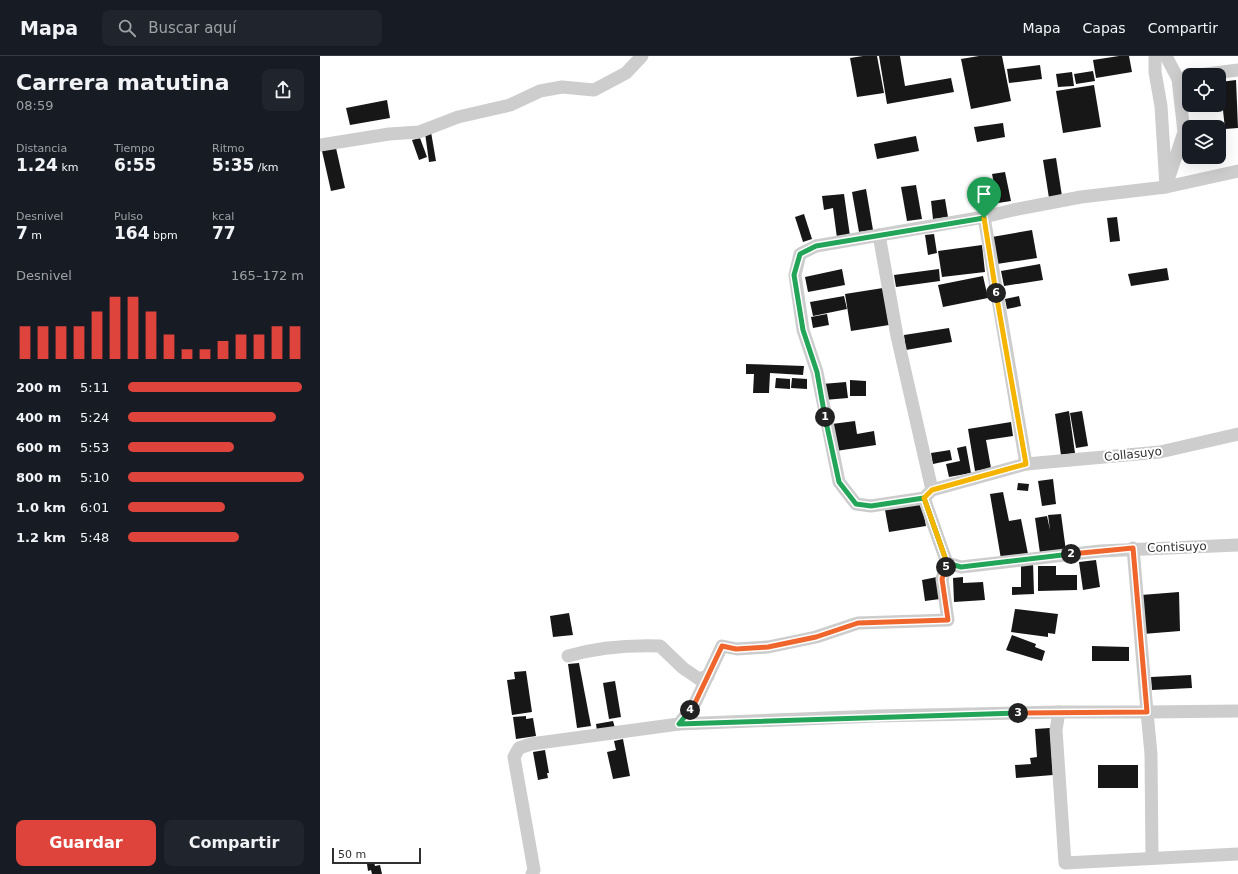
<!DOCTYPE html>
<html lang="es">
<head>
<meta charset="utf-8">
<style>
	body { margin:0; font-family:"DejaVu Sans",sans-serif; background:#20242c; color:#f1f3f6; height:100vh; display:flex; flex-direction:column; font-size:15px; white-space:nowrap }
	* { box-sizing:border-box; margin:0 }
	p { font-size:13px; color:#9ea1a6 }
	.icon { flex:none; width:22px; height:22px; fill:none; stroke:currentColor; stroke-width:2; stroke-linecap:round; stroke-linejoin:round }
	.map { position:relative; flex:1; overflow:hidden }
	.details { display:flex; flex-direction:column; background:#171b24; width:320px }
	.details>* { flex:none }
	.buttons { position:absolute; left:862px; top:12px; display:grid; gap:8px }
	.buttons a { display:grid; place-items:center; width:44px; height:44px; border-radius:8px; background:#171b24; box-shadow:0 4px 16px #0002; font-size:20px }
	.scale { position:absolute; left:12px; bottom:10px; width:89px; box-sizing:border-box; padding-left:4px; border:2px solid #303030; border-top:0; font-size:11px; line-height:14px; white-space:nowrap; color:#303030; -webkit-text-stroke:3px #fff; paint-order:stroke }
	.pin { position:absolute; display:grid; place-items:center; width:34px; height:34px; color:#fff; margin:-41px -17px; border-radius:50% 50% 50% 0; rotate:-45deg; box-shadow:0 0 4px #0007 }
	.pin .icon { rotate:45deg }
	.km { position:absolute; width:20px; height:20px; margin:-10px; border-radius:50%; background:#222; color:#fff; font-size:11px; line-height:20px; text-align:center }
	.round { display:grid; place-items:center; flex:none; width:42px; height:42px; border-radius:8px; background:#20242c }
	.head { display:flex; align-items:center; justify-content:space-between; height:68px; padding:0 16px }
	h1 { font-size:22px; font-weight:700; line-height:30px }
	.stats { display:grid; grid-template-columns:repeat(3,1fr); gap:6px; height:68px; padding:4px 16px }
	.stats div { display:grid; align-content:center }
	.stats b { font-size:17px; font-weight:700 }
	.stats small { font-size:11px; font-weight:400 }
	.stats p { font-size:11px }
	.chart { height:112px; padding:8px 16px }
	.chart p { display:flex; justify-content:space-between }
	.chart svg { width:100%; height:72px; margin-top:4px; stroke:#de443c; stroke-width:6 }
	.cta { display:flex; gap:8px; margin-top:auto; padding:8px 16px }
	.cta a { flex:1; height:46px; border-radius:8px; background:#de443c; color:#fff; font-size:16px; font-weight:700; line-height:46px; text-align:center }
	.cta a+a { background:#20242c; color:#f1f3f6 }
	ul { padding:0 16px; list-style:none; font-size:13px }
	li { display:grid; grid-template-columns:64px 48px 1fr; align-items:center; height:30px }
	li i { height:10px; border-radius:5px; background:#de443c }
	header { display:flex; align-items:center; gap:24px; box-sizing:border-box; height:56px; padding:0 20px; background:#171b24; border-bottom:1px solid #363941 }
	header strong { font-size:19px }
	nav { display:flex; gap:22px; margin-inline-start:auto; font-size:14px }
	.search { width:280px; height:36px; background:#20242c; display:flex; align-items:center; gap:10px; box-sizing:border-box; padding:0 14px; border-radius:8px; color:#9ea1a6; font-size:15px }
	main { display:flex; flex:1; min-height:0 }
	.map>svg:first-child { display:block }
	.building { fill:#171717 }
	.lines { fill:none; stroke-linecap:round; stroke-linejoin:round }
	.street { stroke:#cdcdcd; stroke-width:13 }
	.split-1-casing { stroke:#fff; stroke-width:8 }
	.split-2-casing { stroke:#fff; stroke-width:8 }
	.split-3-casing { stroke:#fff; stroke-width:8 }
	.split-4-casing { stroke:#fff; stroke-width:8 }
	.split-5-casing { stroke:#fff; stroke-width:8 }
	.split-6-casing { stroke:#fff; stroke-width:8 }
	.split-7-casing { stroke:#fff; stroke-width:8 }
	.split-1 { stroke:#22a559; stroke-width:5 }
	.split-2 { stroke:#22a559; stroke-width:5 }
	.split-3 { stroke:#f0652b; stroke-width:5 }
	.split-4 { stroke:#22a559; stroke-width:5 }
	.split-5 { stroke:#f0652b; stroke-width:5 }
	.split-6 { stroke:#f5b400; stroke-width:5 }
	.split-7 { stroke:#f5b400; stroke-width:5 }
	.labels { text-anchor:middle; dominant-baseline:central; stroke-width:4; stroke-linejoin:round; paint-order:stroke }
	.street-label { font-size:12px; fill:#303030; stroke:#fff }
</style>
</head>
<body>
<header>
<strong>Mapa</strong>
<div class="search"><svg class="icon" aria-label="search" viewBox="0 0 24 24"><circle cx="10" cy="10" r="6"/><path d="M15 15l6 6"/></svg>Buscar aquí</div>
<nav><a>Mapa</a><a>Capas</a><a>Compartir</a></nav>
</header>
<main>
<section class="details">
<div class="head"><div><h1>Carrera matutina</h1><p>08:59</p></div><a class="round"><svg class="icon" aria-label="share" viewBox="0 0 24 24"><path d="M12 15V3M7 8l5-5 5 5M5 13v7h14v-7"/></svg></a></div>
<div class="stats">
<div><p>Distancia</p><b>1.24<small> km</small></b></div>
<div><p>Tiempo</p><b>6:55</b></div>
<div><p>Ritmo</p><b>5:35<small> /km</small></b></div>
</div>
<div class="stats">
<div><p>Desnivel</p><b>7<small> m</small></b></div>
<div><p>Pulso</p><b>164<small> bpm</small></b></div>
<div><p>kcal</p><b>77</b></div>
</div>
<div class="chart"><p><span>Desnivel</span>165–172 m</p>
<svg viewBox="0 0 160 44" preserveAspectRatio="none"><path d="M5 44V24M15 44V24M25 44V24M35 44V24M45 44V15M55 44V6M65 44V6M75 44V15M85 44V29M95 44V38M105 44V38M115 44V33M125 44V29M135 44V29M145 44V24M155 44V24"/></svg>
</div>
<ul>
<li><b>200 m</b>5:11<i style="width:99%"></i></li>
<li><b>400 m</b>5:24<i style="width:84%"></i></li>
<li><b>600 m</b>5:53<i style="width:60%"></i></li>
<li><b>800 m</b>5:10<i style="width:100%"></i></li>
<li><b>1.0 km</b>6:01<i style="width:55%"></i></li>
<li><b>1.2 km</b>5:48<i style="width:63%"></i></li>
</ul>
<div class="cta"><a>Guardar</a><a>Compartir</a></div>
</section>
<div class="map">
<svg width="918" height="818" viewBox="0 0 918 818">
	<rect width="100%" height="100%" fill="#fff"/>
	<!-- building -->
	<g class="building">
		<polygon points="543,0 557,0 564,37 537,41 530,2"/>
		<polygon points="559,0 580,0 585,30 631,22 634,36 567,48"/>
		<polygon points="659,0 682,0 691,45 651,53 641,3"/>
		<polygon points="799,0 809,0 812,16 776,22 773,4"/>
		<polygon points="720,9 722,23 689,27 687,13"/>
		<polygon points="773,15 775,25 756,28 754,18"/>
		<polygon points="752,16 754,30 738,31 736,18"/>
		<polygon points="916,24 918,72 905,73 900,26"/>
		<polygon points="774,29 781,71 743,77 736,35"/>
		<polygon points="67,44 70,62 30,69 26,52"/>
		<polygon points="683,67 685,81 657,86 654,71"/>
		<polygon points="111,76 116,105 109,106 105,77"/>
		<polygon points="596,80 599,95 557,103 554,88"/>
		<polygon points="100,82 107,101 99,104 92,84"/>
		<polygon points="16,92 25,132 11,135 2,95"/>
		<polygon points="736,102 742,140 729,142 723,104"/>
		<polygon points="685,116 691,145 678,147 672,118"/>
		<polygon points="596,129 602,163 587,165 581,131"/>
		<polygon points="546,133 553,174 539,176 532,136"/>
		<polygon points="524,138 530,180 517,182 513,152 504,154 502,140"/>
		<polygon points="625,143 628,161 613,163 611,145"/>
		<polygon points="484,158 492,183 483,186 475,161"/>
		<polygon points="797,161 800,185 790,186 787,162"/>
		<polygon points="712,174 717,202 677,208 672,181"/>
		<polygon points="614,178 617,197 608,199 605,179"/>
		<polygon points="662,189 665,216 622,221 618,195"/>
		<polygon points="720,208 723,224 684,230 681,215"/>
		<polygon points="847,212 849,224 811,230 808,218"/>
		<polygon points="522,213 525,229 488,236 485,221"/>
		<polygon points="619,213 620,225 576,231 574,219"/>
		<polygon points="663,220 668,242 623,251 618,229"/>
		<polygon points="563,232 569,269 531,275 525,238"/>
		<polygon points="524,240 527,253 493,260 490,246"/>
		<polygon points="699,240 701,250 687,253 685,243"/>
		<polygon points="507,258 509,269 493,272 491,261"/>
		<polygon points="629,272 632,286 586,294 584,279"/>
		<polygon points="426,308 484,310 483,319 450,317 449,337 433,337 434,318 426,318"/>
		<polygon points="456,322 470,323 470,333 455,332"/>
		<polygon points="472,322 487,323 487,333 471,332"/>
		<polygon points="530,324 546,325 546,340 530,340"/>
		<polygon points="526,326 528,342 504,344 502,328"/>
		<polygon points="749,355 755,397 741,399 735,358"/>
		<polygon points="762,355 768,390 756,392 750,357"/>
		<polygon points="535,365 537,378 554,375 556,389 516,395 512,368"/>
		<polygon points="691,366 693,380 666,384 671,412 655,415 648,373"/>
		<polygon points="646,390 651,417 629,421 626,408 640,405 637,392"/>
		<polygon points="630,394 632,404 613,408 611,397"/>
		<polygon points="733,423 736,448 722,450 718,425"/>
		<polygon points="698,427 709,428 708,435 697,434"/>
		<polygon points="683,436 689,465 701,463 708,498 681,503 670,438"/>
		<polygon points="602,448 606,470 569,476 565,454"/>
		<polygon points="741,458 746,495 720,497 715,462 727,460 730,474 728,459"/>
		<polygon points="776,504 780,531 763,534 759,506"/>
		<polygon points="713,506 714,538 692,539 692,531 701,531 701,507"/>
		<polygon points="718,510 736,510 736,519 757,519 757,534 718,535"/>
		<polygon points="617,521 620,543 605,545 602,524"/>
		<polygon points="643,521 643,527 663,526 665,544 634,546 633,522"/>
		<polygon points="859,536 860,575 823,578 821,539"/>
		<polygon points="695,553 738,558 735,578 728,577 728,581 691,576"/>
		<polygon points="249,557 253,579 233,581 230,560"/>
		<polygon points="692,579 716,588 715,591 725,595 722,605 686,594"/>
		<polygon points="772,590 809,591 809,605 772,605"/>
		<polygon points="259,607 271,670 257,672 248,608"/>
		<polygon points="206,615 212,656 192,659 187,624 195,623 194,616"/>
		<polygon points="871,619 872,632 832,634 831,621"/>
		<polygon points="295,625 301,661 289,663 283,627"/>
		<polygon points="206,660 206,663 213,662 216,680 196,683 193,661"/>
		<polygon points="293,665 295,672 277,675 276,668"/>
		<polygon points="730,672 733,719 696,722 695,709 711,708 710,702 717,701 715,673"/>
		<polygon points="303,683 310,720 293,723 287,696 296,694 294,685"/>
		<polygon points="225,694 229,717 227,717 228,722 218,724 213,696"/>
		<rect x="778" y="709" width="40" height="23"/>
		<polygon points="54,806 55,810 60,809 62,818 52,818 51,814 48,815 47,808"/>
	</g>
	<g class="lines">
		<!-- street -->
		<g class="street">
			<polyline points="835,0 835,16 841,50 846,131"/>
			<polyline points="846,0 858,23 869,21"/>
			<polyline points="879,19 918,14"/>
			<polyline points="0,89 69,78 99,76 138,61 190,49 220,35 242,31 274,34 306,17 322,0"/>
			<polyline points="918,115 846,131 761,141 693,154 664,161 496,190 480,198 475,219 483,274 497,316 519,426 536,448 551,450 604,442 612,434 706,408 840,396 918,378"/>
			<polyline points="848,124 864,76 858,23"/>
			<polyline points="664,161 706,408"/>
			<polyline points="559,179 577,280 612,434"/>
			<polyline points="604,442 627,507 641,511 780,495 918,489"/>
			<polyline points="813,492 827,656 739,656 736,674 745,807 918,798"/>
			<path d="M 248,600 C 279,591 308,589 340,590 L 363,612 L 379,623 L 388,620"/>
			<polyline points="359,668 556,660 739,656"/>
			<polyline points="832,802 831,698 827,656 918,655"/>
			<polyline points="212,818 214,814 194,701 199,692 211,688 359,668 375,647 402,590 417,593 448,591 496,581 538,567 628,564 622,523 627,507"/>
		</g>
	</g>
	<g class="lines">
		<!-- split-1 casing -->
		<g class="split-1-casing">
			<polyline id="split-1" points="505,361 497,316 483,274 474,219 480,198 496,190 664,162"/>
		</g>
		<!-- split-2 casing -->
		<g class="split-2-casing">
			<polyline id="split-2" points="505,361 519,426 536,448 551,450 604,442 627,507 641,511 751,498"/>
		</g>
		<!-- split-3 casing -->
		<g class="split-3-casing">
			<polyline id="split-3" points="698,657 827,656 813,492 751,498"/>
		</g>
		<!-- split-4 casing -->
		<g class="split-4-casing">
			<polyline id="split-4" points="370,654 359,668 698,657"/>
		</g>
		<!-- split-5 casing -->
		<g class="split-5-casing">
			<polyline id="split-5" points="370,654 375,647 402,590 416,593 448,591 496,581 538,567 628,564 622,523 626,511"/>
		</g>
		<!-- split-6 casing -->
		<g class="split-6-casing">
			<polyline id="split-6" points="626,511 627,507 604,442 612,434 706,408 676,237"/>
		</g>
		<!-- split-7 casing -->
		<g class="split-7-casing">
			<polyline id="split-7" points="664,162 676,237"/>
		</g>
		<!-- split-1 -->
		<use href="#split-1" class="split-1"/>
		<!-- split-2 -->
		<use href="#split-2" class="split-2"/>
		<!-- split-3 -->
		<use href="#split-3" class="split-3"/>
		<!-- split-4 -->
		<use href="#split-4" class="split-4"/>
		<!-- split-5 -->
		<use href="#split-5" class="split-5"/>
		<!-- split-6 -->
		<use href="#split-6" class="split-6"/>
		<!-- split-7 -->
		<use href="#split-7" class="split-7"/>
	</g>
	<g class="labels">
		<!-- street labels -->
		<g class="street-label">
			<text transform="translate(813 398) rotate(-6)">Collasuyo</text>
			<text transform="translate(857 491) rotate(-2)">Contisuyo</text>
		</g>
	</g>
</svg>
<div class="buttons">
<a><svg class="icon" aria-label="locate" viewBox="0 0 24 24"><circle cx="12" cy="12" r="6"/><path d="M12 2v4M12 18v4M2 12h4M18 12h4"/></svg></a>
<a><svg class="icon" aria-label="layers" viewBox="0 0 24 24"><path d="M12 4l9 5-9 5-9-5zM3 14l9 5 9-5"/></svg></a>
</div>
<div class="scale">50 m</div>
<div class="pin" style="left:664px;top:162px;background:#1e9e55"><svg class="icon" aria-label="arrive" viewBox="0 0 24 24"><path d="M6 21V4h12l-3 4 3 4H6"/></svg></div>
<b class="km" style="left:505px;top:361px">1</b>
<b class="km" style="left:751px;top:498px">2</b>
<b class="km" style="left:698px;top:657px">3</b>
<b class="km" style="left:370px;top:654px">4</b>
<b class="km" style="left:626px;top:511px">5</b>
<b class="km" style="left:676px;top:237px">6</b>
</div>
</main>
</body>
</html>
